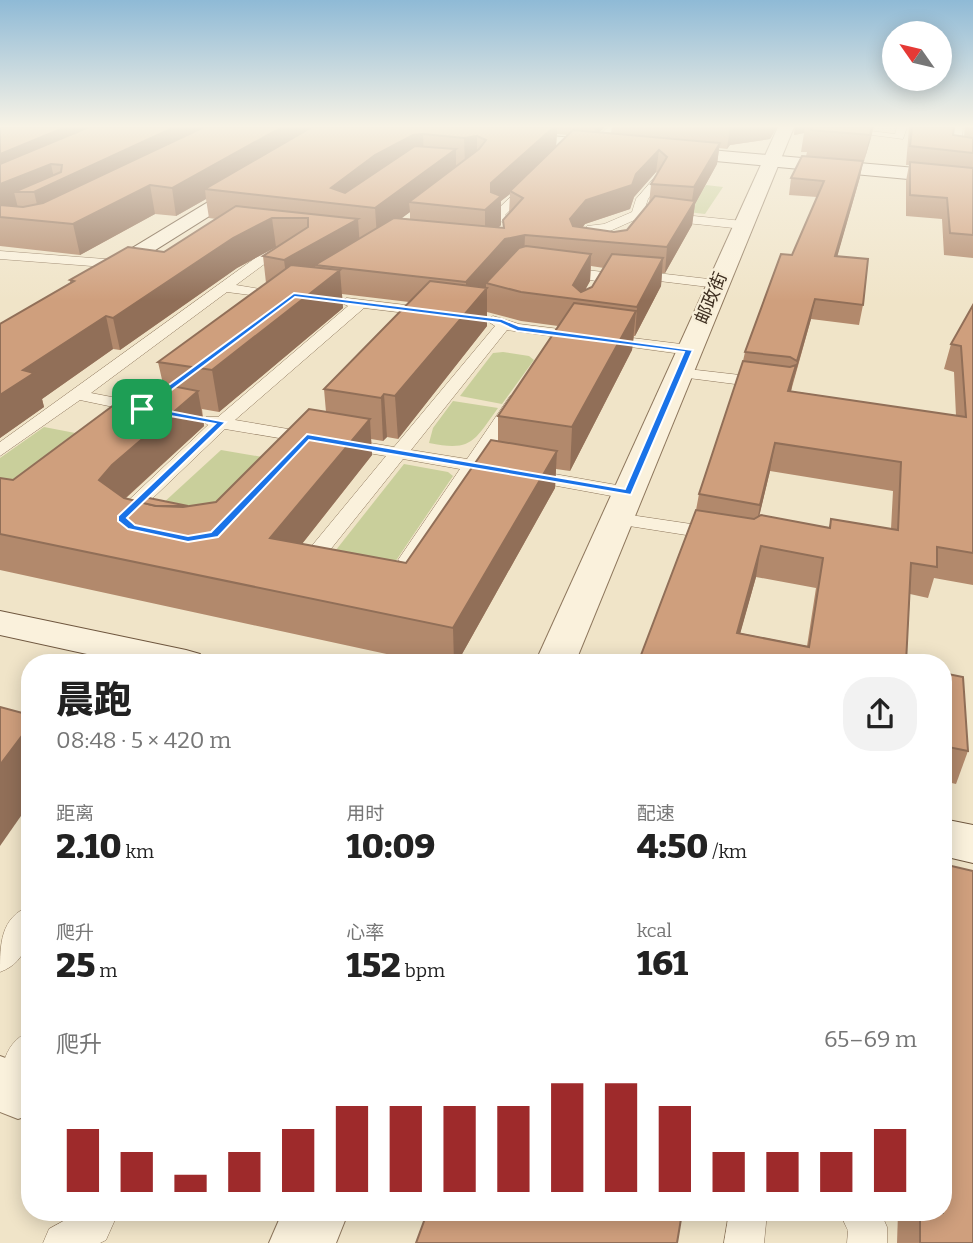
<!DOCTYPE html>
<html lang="zh">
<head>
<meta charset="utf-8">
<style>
	body { margin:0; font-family:Bitter,"Noto Sans SC",serif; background:#f2f2f2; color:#222; height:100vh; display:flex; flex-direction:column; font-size:26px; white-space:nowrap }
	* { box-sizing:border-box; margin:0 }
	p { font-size:23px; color:#767676 }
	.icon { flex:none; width:38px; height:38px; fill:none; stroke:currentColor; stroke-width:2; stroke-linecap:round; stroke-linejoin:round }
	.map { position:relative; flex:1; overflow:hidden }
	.drawer { position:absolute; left:21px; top:654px; width:931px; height:567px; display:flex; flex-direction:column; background:#fff; border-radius:28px; box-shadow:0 4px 18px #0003 }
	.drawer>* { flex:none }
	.needle { width:46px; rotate:304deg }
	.buttons { position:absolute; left:882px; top:21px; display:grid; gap:14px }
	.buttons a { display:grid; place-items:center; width:70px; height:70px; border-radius:50%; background:#fff; box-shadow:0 4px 18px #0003; font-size:35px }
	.pin { position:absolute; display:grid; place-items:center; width:60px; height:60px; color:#fff; margin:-30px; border-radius:14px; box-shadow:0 4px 10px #0006 }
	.round { display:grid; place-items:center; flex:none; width:74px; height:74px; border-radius:28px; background:#f2f2f2 }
	.headline { display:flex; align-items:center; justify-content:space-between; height:119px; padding:0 35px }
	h1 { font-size:38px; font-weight:800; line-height:52px }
	.metrics { display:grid; grid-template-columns:repeat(3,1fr); gap:10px; height:119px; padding:7px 35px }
	.metrics div { display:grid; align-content:center }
	.metrics b { font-size:35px; font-weight:800 }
	.metrics small { font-size:19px; font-weight:400 }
	.metrics p { font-size:19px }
	.chart { height:196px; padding:14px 35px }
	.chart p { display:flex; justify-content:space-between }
	.chart svg { width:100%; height:126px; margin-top:7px; stroke:#9e2a2b; stroke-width:6 }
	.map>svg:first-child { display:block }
	.green { fill:#c9cf9b }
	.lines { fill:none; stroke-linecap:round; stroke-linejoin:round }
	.lane-casing { stroke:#8d765c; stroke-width:1 }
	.street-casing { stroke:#8d765c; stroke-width:2 }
	.secondary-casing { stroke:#6f573f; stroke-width:2 }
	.lane { fill:#faf1dc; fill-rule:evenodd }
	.street { fill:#faf1dc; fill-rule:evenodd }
	.secondary { fill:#faf1dc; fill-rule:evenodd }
	.wall { fill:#b2896c; fill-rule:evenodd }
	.shaded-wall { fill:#916f58 }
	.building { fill:#cf9f7d; stroke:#916f58; stroke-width:2; fill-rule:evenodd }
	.route { fill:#1a73e8; stroke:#fff; stroke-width:2; fill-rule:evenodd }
	.labels { text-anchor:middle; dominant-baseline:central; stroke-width:5; stroke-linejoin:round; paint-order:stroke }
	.far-street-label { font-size:18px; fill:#3d2e20; stroke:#f7eed8 }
</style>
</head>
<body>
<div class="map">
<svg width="973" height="1243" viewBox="0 0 973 1243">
	<rect width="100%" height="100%" fill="#f0e4c8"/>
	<!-- green -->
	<g class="green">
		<polygon points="706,185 723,187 705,214 688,212"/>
		<polygon points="503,352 529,356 534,360 502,404 460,396 493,353"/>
		<path d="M 453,401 L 498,408 C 474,441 472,452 429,443 L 433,428 Z"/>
		<polygon points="44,427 96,437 0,500 0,458"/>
		<polygon points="221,450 268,458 211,515 161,505"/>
		<polygon points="404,464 448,472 453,476 391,568 332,555"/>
	</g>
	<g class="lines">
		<!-- lane casing -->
		<g class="lane-casing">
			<g id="lane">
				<polygon points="608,127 618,127 600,147 592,147 592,143"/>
				<polygon points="897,127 907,127 903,139 841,131 846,128 895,134"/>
				<polygon points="953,127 963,127 961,149 973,150 973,156 951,152"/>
				<polygon points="657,175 663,178 648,199 644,211 743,221 749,225 743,229 639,218 610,231 595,232 586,244 589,247 588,250 572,249 571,246 587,226 604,224 632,212 636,199"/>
				<polygon points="527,181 537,183 505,215 520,223 505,238 497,238 495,235 506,224 491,216"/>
				<polygon points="290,245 296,249 295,252 278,254 236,285 290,294 290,300 227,292 91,393 153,405 156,409 153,413 147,414 80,400 0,456 0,442 269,248"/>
				<polygon points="0,251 118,260 125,264 118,268 0,259"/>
				<polygon points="561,267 603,272 610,280 594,305 584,305 582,302 596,281 556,274 554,271"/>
				<polygon points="631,270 717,280 724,284 717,288 626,277 626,271"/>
				<polygon points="347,298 431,308 438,312 431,316 364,308 235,420 394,447 495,326 486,320 493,316 519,324 689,345 697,350 689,355 507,330 411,450 467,459 510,396 522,396 524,400 484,462 490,467 488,471 477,472 416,564 409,566 398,560 460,469 403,459 318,565 322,572 319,577 303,577 296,565 386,456 225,429 132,518 135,522 132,526 125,528 118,526 111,518 114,514 208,425 203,421 206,417 218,417 348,306 340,302"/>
				<polygon points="679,368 766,378 774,383 766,388 673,376 671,373"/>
				<polygon points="526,469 628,487 638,493 628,499 519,479 517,475"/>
				<polygon points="617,513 718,528 728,534 718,540 610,523 607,519 610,515"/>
				<path d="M 30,906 C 30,933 30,961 0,972 C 0,945 0,917 30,906 Z"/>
				<path d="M 30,1031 C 30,1061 33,1093 0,1106 C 0,1076 0,1044 30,1031 Z"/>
				<polygon points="78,1213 118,1213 106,1240 100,1243 43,1243 49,1229"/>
				<polygon points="729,1213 767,1213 764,1243 724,1243"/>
				<polygon points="840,1213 881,1213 887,1227 887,1243 847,1243 848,1231"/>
			</g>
		</g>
		<!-- street casing -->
		<g class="street-casing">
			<g id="street">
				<polygon points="778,127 794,127 575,663 535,663"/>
				<polygon points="0,1056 30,1067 30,1115 18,1119 0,1112"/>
				<polygon points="282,1213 348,1213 336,1243 269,1243"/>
			</g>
		</g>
		<!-- secondary casing -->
		<g class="secondary-casing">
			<g id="secondary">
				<polygon points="332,127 351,127 106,281 90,281 86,276"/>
				<polygon points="505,132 973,173 973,185 499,141 497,137"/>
				<polygon points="0,611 186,650 200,654 206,663 128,663 0,635"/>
				<polygon points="943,819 973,825 973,863 943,856"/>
			</g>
		</g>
		<!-- lane -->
		<use href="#lane" class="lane"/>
		<!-- street -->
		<use href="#street" class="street"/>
		<!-- secondary -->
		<use href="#secondary" class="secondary"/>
	</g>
	<!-- wall -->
	<g class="wall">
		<path d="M 0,127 L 605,127 L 599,132 L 611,133 L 612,127 L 777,127 L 770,139 L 730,145 L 727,149 L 719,148 L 717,164 L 695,204 L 692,225 L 665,273 L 662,273 L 661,286 L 635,336 L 634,336 L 632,350 L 570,471 L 556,469 L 555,488 L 457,663 L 428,663 L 0,570 L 0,478 L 13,480 L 163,384 L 158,362 L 266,283 L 263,256 L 278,247 L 276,247 L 237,268 L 120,350 L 113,349 L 42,399 L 44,407 L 0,438 L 0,324 L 70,283 L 70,280 L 164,252 L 216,219 L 209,218 L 206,199 L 176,216 L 155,214 L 80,255 L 0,246 ZM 557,134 L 567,135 L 556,146 ZM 656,172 L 657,173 L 651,184 L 649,204 L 627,230 L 614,232 L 582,228 L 585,224 L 630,209 L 634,197 ZM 510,194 L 509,213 L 503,220 L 503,228 L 499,227 L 501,225 L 501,201 ZM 410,212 L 410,219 L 401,218 ZM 591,266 L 604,268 L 592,287 L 584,291 L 590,281 ZM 342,294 L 409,302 L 324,389 L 326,412 L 216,502 L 188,506 L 139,502 L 125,499 L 204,426 L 202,409 L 219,412 L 343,308 ZM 487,312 L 521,321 L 558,326 L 498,416 L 498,441 L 406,563 L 302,544 L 372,455 L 371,439 L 383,441 L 387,437 L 398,439 L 487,326 Z"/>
		<polygon points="795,127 874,127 864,161 806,156 807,152 801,152 804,133 794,135"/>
		<polygon points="908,127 954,127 953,135 964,137 965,127 973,127 973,258 944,255 942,219 906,216 906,181 909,165 906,165 909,128"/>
		<path d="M 860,177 L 837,256 L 863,305 L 859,325 L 811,319 L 791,391 L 956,416 L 954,372 L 944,369 L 951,344 L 973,305 L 973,585 L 934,578 L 928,598 L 910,594 L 906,663 L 638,663 L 696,510 L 699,494 L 743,361 L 745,352 L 792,255 L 817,197 L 789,195 L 791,178 ZM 770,471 L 893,491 L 891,529 L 831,519 L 829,528 L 759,516 ZM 756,577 L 816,588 L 807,646 L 740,633 Z"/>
		<polygon points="943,673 968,751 956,784 943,781"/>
		<polygon points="898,1213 943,1213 973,1243 897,1243"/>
	</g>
	<!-- shaded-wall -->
	<g class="shaded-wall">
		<polygon points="66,127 129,127 0,184 0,154"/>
		<polygon points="175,127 216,127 41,221 34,192 14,192 18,208 0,216 0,184 51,164 55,183"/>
		<polygon points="282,127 328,127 205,189 206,199 176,216 172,188"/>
		<polygon points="554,127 557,127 556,150 510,191 510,194 501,201 501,225 485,240 485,210 491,183"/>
		<polygon points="595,127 605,127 594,137"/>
		<polygon points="730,127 777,127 770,139 730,145 727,149"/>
		<polygon points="795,127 805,127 804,133 794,135"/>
		<polygon points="872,127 873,127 871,138 864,161"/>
		<polygon points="423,134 424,159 348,205 331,188 375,155 413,135"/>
		<polygon points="477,136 477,161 465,164 464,138"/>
		<polygon points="720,143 717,164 695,204 692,225 665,273 667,247 691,207 694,187"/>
		<polygon points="456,149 456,176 409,202 410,212 377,237 375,208"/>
		<polygon points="659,150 656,172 634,197 630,209 585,224 573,239 570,219 586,200 636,174"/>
		<polygon points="863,161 860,177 832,275 835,256"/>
		<polygon points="150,185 155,214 80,255 73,224"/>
		<polygon points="272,218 276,247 237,268 120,350 113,318 233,238"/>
		<polygon points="358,219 360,248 315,265 316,274 288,290 284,260"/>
		<polygon points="525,235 524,260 486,283 486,287 466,309 466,282 505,239"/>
		<polygon points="591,254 590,281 580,300 573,285"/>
		<polygon points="663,258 661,286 635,336 637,307"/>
		<polygon points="340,270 343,308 219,412 212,370"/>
		<polygon points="487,288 487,326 398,439 395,396"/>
		<polygon points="815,299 811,319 793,382 797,361"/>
		<polygon points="636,311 632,350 570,471 572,427"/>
		<polygon points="106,316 113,349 42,399 44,407 0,438 0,395 23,370"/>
		<polygon points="796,365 791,391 788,391"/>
		<polygon points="198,391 204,426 121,502 99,480 112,465"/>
		<polygon points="384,394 387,437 383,441 381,398"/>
		<polygon points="370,419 372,455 275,578 270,538"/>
		<polygon points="775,443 770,471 755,534 760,505"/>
		<polygon points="557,451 555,488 457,663 454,663 453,628"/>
		<polygon points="761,546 756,577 732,663 737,633"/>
		<polygon points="30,725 30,803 0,846 0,765"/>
	</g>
	<!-- building -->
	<g class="building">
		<polygon points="0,127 66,127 0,154"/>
		<polygon points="89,127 175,127 34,192 14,192 61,172 62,165 51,164 0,184 0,164"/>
		<polygon points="204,127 282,127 172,188 150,185 73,224 0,217 0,205 23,207 43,203"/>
		<polygon points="312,127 554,127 491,183 491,192 501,196 485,210 409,202 479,149 486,140 477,136 464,138 423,134 413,135 375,155 331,188 345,193 415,146 456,149 375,208 205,189"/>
		<polygon points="810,127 872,127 870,135 811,130 812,127"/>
		<polygon points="912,127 954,127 953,135 973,138 973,153 910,146"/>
		<polygon points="573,130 720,143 694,187 651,184 667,157 659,150 636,174 632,185 586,200 570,219 573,226 614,232 627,230 655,196 695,201 667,247 525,235 505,239 466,282 315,265 394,218 504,228 503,220 523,198 510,191"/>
		<polygon points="802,156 863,161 835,256 868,259 863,305 815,299 797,361 790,357 745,352 781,254 792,255 824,181 791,178"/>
		<polygon points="910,162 973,168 973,235 950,233 947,198 910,195"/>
		<polygon points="236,206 358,219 284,260 263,256 308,227 308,218 272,218 233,238 113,318 106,316 23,370 34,373 0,395 0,324 74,281 70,280 128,247 164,252"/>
		<polygon points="526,246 591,254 573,285 581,292 592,287 612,254 663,258 637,307 521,292 486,283 519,248"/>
		<polygon points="291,265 340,270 212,370 158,362"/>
		<polygon points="430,281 487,288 395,396 384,394 381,398 324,389"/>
		<polygon points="574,303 636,311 572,427 498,416"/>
		<path d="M 973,305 L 973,553 L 937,547 L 937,567 L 911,563 L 906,663 L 638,663 L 696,510 L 754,519 L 761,515 L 830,528 L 831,519 L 898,530 L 901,462 L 775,443 L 760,505 L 699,494 L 743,361 L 790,367 L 796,365 L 788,391 L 966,417 L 961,346 L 951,344 ZM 761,546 L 823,558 L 809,647 L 737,633 Z"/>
		<polygon points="146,381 198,391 112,465 99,480 124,498 156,506 183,507 216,502 309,409 370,419 270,538 406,563 491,440 557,451 453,628 0,534 0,478 13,480"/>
		<polygon points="144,497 188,506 156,506 139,502"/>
		<polygon points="943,673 963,677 968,751 943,746"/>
		<polygon points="0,707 30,715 30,725 0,765"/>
		<polygon points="943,864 973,871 973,1243 920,1243 920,1213 943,1213"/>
		<polygon points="427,1213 682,1213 677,1243 416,1243"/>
	</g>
	<!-- sky -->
	<linearGradient id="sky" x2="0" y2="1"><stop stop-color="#8fbad6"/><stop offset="0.42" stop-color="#f8f3e6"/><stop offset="1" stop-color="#f8f3e6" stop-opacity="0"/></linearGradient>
	<rect width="973" height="301" fill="url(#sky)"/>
	<!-- route -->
	<path class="route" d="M 294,293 L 502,319 L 519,326 L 693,350 L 631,495 L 309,440 L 218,537 L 188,542 L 128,529 L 118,521 L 118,516 L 215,424 L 142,411 L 139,407 ZM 295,297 L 500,323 L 517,331 L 684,352 L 625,489 L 307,434 L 211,532 L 188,536 L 135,525 L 127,518 L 226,422 L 149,407 Z"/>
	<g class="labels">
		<!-- far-street labels -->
		<g class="far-street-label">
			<text transform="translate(711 298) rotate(-67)">邮政街</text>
		</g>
	</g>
</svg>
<div class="buttons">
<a><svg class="needle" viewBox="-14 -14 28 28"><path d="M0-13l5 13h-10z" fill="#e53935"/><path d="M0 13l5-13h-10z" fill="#767676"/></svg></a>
</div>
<div class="pin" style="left:142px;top:409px;background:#1e9e55"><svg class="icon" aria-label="arrive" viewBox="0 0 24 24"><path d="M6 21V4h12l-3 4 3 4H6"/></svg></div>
<section class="drawer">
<div class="headline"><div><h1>晨跑</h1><p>08:48 · 5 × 420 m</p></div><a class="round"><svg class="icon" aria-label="share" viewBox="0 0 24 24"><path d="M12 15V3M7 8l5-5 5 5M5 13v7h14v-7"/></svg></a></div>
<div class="metrics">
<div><p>距离</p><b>2.10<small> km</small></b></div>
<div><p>用时</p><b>10:09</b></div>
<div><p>配速</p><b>4:50<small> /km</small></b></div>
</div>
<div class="metrics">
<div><p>爬升</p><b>25<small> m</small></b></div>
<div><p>心率</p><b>152<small> bpm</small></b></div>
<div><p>kcal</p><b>161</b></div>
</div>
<div class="chart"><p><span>爬升</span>65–69 m</p>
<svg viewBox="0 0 160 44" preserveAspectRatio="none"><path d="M5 44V22M15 44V30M25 44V38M35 44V30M45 44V22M55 44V14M65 44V14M75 44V14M85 44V14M95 44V6M105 44V6M115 44V14M125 44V30M135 44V30M145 44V30M155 44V22"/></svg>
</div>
</section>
</div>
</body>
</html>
